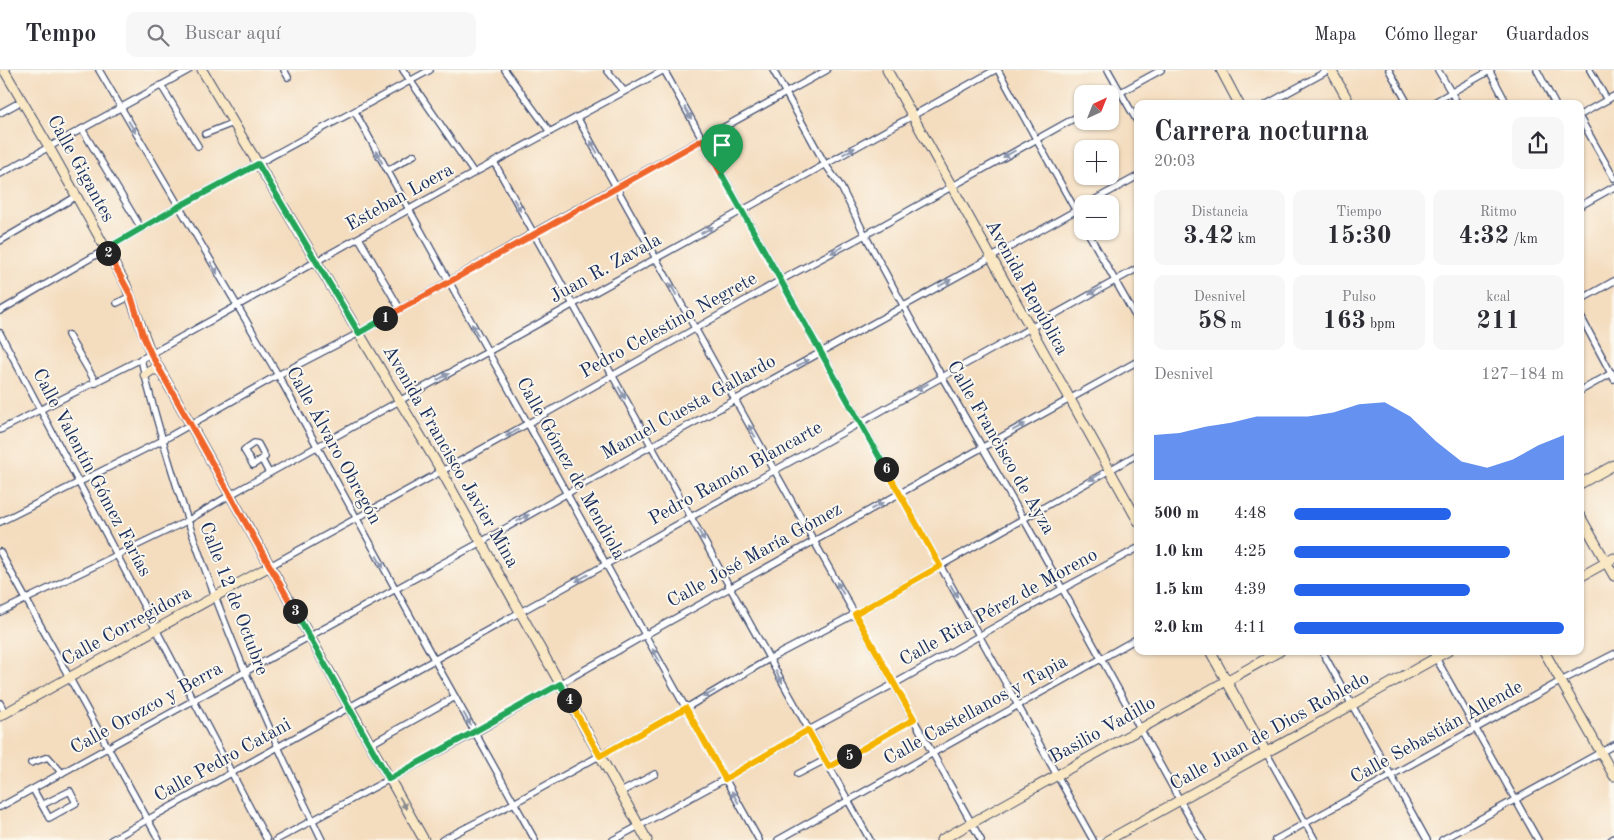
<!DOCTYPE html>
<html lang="es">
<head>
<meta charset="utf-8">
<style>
	body { margin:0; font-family:"Old Standard TT",serif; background:#f7f7f7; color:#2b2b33; height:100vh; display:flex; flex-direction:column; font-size:19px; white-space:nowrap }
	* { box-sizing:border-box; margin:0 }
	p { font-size:16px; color:#7c7c81 }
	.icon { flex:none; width:28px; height:28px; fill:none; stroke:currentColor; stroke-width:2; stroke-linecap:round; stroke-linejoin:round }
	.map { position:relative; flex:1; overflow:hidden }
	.drawer { position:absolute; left:1134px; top:30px; width:450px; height:555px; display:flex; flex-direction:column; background:#fff; border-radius:10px; box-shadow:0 1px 4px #0004 }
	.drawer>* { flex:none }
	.needle { width:32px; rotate:43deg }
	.fabs { position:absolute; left:1074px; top:15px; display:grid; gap:10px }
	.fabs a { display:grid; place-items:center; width:45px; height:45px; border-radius:10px; background:#fff; box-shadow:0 1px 4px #0004; font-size:25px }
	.pin { position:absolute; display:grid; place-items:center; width:42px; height:42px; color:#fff; margin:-51px -21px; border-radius:50% 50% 50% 0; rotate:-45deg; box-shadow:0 0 5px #0007 }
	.pin .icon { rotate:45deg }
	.km { position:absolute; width:25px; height:25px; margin:-12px; border-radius:50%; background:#222; color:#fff; font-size:14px; line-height:25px; text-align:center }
	.round { display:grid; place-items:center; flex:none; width:52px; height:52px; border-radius:10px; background:#f7f7f7 }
	.headline { display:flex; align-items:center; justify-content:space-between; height:85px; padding:0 20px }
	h1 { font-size:28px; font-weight:800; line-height:38px }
	.stats { display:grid; grid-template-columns:repeat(3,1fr); gap:8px; height:85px; padding:5px 20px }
	.stats div { display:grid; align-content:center; border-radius:10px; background:#f7f7f7; text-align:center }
	.stats b { font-size:25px; font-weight:800 }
	.stats small { font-size:14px; font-weight:400 }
	.stats p { font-size:14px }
	.chart { height:140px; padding:10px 20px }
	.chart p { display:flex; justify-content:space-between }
	.chart svg { width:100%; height:90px; margin-top:5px; fill:#2563eb; opacity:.7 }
	ul { padding:0 20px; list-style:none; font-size:16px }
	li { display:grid; grid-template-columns:80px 60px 1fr; align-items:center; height:38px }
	li i { height:12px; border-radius:6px; background:#2563eb }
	header { display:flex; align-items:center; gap:30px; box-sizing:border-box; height:70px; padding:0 25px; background:#fff; border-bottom:1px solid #e1e1e2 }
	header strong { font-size:24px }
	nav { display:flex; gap:28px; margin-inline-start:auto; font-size:18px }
	.search { width:350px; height:45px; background:#f7f7f7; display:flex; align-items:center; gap:12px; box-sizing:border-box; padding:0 18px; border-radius:10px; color:#7c7c81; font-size:19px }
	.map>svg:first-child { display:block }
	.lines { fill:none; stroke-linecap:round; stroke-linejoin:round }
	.street-casing { stroke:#3c496d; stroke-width:8 }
	.secondary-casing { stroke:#3c496d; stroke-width:11 }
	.street { stroke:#fff; stroke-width:5.5 }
	.secondary { stroke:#fae7c3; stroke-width:9 }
	.oneway { fill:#8d97ae }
	.oneway2 { fill:#8a8b90 }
	.split-1-casing { stroke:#fff; stroke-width:10 }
	.split-2-casing { stroke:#fff; stroke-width:10 }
	.split-3-casing { stroke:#fff; stroke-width:10 }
	.split-4-casing { stroke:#fff; stroke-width:10 }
	.split-5-casing { stroke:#fff; stroke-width:10 }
	.split-6-casing { stroke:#fff; stroke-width:10 }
	.split-7-casing { stroke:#fff; stroke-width:10 }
	.split-1 { stroke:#f0652b; stroke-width:6 }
	.split-2 { stroke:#22a559; stroke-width:6 }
	.split-3 { stroke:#f0652b; stroke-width:6 }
	.split-4 { stroke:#22a559; stroke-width:6 }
	.split-5 { stroke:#f5b400; stroke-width:6 }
	.split-6 { stroke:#f5b400; stroke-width:6 }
	.split-7 { stroke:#22a559; stroke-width:6 }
	.labels { text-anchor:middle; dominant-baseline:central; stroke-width:4; stroke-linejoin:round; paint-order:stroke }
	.street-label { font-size:19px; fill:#1b2f5e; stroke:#fbf7ec }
</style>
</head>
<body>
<header>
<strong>Tempo</strong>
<div class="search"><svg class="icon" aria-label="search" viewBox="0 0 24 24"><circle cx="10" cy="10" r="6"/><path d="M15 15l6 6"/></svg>Buscar aquí</div>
<nav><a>Mapa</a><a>Cómo llegar</a><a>Guardados</a></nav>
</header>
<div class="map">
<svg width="1614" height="770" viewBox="0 0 1614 770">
	<rect width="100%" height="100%" fill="#fbf7ec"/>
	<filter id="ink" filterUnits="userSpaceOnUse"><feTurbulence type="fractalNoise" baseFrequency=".02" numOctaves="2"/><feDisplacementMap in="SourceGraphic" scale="10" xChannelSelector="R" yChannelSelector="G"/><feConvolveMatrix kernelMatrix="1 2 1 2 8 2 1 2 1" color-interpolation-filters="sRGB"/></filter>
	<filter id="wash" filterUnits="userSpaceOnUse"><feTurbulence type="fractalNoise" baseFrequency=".0096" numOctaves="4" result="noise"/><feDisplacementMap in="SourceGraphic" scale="20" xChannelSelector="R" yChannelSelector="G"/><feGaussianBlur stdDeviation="1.12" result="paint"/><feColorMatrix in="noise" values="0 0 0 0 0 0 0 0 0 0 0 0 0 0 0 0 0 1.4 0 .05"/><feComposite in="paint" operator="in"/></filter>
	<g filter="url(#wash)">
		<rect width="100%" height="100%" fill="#f4ddbf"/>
	</g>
	<g filter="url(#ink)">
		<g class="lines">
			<!-- street casing -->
			<g class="street-casing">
				<g id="street">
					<polyline points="99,0 278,305 435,591 535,770"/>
					<polyline points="284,0 288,7"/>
					<polyline points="403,0 474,103"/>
					<polyline points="505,0 550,62"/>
					<polyline points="607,0 624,21"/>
					<polyline points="664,0 1093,770"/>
					<polyline points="773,0 825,94 840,115 865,165 942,307 1023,448 1202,770"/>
					<polyline points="998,0 1082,152"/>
					<polyline points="1108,0 1138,53"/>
					<polyline points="1389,0 1408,34"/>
					<polyline points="1438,0 1458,34"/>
					<polyline points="1489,0 1507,34"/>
					<polyline points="1537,0 1555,34"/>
					<polyline points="1590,0 1607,30"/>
					<polyline points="161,15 198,76"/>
					<polyline points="1110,28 1161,0"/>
					<polyline points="1267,34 1329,0"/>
					<polyline points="1431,34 1491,0"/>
					<polyline points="355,42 759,770"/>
					<polyline points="0,43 22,31"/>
					<polyline points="1580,45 1614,26"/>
					<polyline points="577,47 981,770"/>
					<polyline points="1580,48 1614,108"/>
					<polyline points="82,59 141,158"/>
					<polyline points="205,64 233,53"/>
					<polyline points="494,92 870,770"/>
					<polyline points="387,101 414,85"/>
					<polyline points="0,104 189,0"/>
					<polyline points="1087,134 1138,106"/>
					<polyline points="1580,136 1614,117"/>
					<polyline points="1087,161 1138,251"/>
					<polyline points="359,168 400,239"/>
					<polyline points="0,171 77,126"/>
					<polyline points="1580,230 1614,211"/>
					<polyline points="117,233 131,226"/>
					<polyline points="0,241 178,137 430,0"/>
					<polyline points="1580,245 1614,309"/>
					<polyline points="0,263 267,770"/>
					<polyline points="68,265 96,313"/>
					<path d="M 141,289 C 149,323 159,358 169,391 C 208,522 262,648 322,770"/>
					<polyline points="1580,321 1612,303"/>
					<polyline points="0,360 151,284 474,103 664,0"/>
					<polygon points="254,373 258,374 265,387 253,395 244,380"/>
					<polyline points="262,390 269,403"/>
					<polyline points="0,452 163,370 278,305 359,263 533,163 827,0"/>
					<polyline points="0,482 159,770"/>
					<polyline points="270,496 527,354 781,210 865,165 1082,44"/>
					<polyline points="0,542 187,451 230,425 995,0"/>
					<polyline points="1322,581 1427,770"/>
					<polyline points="1432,581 1538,770"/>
					<polyline points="0,633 5,643"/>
					<polyline points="369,675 455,627"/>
					<polyline points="1267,684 1315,770"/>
					<polyline points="31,693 48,687 62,703"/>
					<polyline points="829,697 914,649"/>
					<polyline points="798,704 825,690"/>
					<polyline points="33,719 48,746 49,748 76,733 70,721 42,735"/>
					<polyline points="621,722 655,704"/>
					<polyline points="0,737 481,472 651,376 735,330 1082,137"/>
					<path d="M 111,770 C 454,581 795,388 1138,198"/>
					<polyline points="276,770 475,663 645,565 1138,291"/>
					<polyline points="442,770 514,733 686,638 769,589 855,544 1138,384"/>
					<polyline points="613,770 725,709 809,660 894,614 1062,519 1138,478"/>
					<polyline points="778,770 1138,568"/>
					<polyline points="1275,770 1561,611 1614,584"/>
					<polyline points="1442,770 1614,675"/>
					<polyline points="1611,770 1614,768"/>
				</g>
			</g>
			<!-- secondary casing -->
			<g class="secondary-casing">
				<g id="secondary">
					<polyline points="4,0 49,77 126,215 151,284 424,770"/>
					<polyline points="202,0 442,402 647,770"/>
					<polyline points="887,0 1138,451"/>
					<polyline points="1221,0 1239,34"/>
					<polyline points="1331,0 1350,34"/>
					<polyline points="145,305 152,300 160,300"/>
					<polyline points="1580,414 1614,395"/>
					<polyline points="1580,446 1614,506"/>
					<polyline points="1580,507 1614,488"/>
					<polyline points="1210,581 1267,684"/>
					<polyline points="1544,581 1614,706"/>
					<polyline points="0,646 270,496"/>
					<polyline points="941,770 1280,581"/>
					<path d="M 1108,770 C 1221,708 1335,645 1448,581"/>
				</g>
			</g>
			<!-- street -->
			<use href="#street" class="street"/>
			<!-- secondary -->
			<use href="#secondary" class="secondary"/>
		</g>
		<!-- one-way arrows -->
		<defs><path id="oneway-solid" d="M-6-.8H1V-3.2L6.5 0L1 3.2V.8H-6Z" transform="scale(1.25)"/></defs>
		<g class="oneway">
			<use href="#oneway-solid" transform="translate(688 43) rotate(61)"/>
			<use href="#oneway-solid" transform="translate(132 57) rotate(60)"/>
			<use href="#oneway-solid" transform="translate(594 77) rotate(-119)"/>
			<use href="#oneway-solid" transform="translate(849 81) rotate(-29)"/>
			<use href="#oneway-solid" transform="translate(1009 84) rotate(151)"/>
			<use href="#oneway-solid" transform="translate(379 87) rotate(-119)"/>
			<use href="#oneway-solid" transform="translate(517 135) rotate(61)"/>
			<use href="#oneway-solid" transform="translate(707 160) rotate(-29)"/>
			<use href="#oneway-solid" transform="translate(837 180) rotate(152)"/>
			<use href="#oneway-solid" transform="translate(214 198) rotate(60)"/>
			<use href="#oneway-solid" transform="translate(945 213) rotate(-29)"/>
			<use href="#oneway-solid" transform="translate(673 219) rotate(-119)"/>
			<use href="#oneway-solid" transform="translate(1095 221) rotate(151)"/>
			<use href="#oneway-solid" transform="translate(475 260) rotate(-119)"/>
			<use href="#oneway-solid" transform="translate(803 293) rotate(-29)"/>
			<use href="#oneway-solid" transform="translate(443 307) rotate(-29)"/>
			<use href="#oneway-solid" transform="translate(922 317) rotate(151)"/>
			<use href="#oneway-solid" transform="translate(622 323) rotate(61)"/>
			<use href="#oneway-solid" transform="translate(1019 357) rotate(-29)"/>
			<use href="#oneway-solid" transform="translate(752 361) rotate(-119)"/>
			<use href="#oneway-solid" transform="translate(512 363) rotate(151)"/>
			<use href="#oneway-solid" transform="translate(1095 407) rotate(150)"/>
			<use href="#oneway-solid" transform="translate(877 436) rotate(-29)"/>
			<use href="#oneway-solid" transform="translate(523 448) rotate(-30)"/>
			<use href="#oneway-solid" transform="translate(701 465) rotate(61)"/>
			<use href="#oneway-solid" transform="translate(380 492) rotate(61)"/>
			<use href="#oneway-solid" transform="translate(582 508) rotate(150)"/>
			<use href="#oneway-solid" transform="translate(840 518) rotate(-119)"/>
			<use href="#oneway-solid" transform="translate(954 521) rotate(61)"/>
			<use href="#oneway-solid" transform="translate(656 585) rotate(-119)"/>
			<use href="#oneway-solid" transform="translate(779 607) rotate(61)"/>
			<use href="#oneway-solid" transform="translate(709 624) rotate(150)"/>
			<use href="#oneway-solid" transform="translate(467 649) rotate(61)"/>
			<use href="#oneway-solid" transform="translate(735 727) rotate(-119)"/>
		</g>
		<use class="oneway2" href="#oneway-solid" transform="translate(403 733) rotate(60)"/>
	</g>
	<g class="lines" filter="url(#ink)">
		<!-- split-1 casing -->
		<g class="split-1-casing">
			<polyline id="split-1" points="385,248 702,70 722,105"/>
		</g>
		<!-- split-2 casing -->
		<g class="split-2-casing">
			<polyline id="split-2" points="108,183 106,179 178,137 258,94 359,263 385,248"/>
		</g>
		<!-- split-3 casing -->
		<g class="split-3-casing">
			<polyline id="split-3" points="108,183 131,226 144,268 151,284 295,541"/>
		</g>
		<!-- split-4 casing -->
		<g class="split-4-casing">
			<polyline id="split-4" points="295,541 389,709 560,614 569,630"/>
		</g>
		<!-- split-5 casing -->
		<g class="split-5-casing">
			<polyline id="split-5" points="569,630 600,686 686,638 725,709 808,660 829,697 849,686"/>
		</g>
		<!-- split-6 casing -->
		<g class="split-6-casing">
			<polyline id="split-6" points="849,686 914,649 855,544 940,496 886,399"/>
		</g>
		<!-- split-7 casing -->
		<g class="split-7-casing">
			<polyline id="split-7" points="722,105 886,399"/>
		</g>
		<!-- split-1 -->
		<use href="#split-1" class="split-1"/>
		<!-- split-2 -->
		<use href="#split-2" class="split-2"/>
		<!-- split-3 -->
		<use href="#split-3" class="split-3"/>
		<!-- split-4 -->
		<use href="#split-4" class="split-4"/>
		<!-- split-5 -->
		<use href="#split-5" class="split-5"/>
		<!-- split-6 -->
		<use href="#split-6" class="split-6"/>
		<!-- split-7 -->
		<use href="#split-7" class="split-7"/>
	</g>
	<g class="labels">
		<!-- street labels -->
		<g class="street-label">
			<text transform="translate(80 99) rotate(61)">Calle Gigantes</text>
			<text transform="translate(400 128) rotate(-29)">Esteban Loera</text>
			<text transform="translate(606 199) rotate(-29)">Juan R. Zavala</text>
			<text transform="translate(1026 218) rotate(61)">Avenida República</text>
			<text transform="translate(669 256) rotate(-29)">Pedro Celestino Negrete</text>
			<text transform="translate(689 338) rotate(-29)">Manuel Cuesta Gallardo</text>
			<text transform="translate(333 376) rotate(61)">Calle Álvaro Obregón</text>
			<text transform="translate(1000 378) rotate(60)">Calle Francisco de Ayza</text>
			<text transform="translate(450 387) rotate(60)">Avenida Francisco Javier Mina</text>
			<text transform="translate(570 399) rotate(61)">Calle Gómez de Mendiola</text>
			<text transform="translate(91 403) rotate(62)">Calle Valentín Gómez Farías</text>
			<text transform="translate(736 404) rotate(-29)">Pedro Ramón Blancarte</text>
			<text transform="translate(755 486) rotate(-29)">Calle José María Gómez</text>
			<text transform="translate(233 529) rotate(69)">Calle 12 de Octubre</text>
			<text transform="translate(999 538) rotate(-29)">Calle Rita Pérez de Moreno</text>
			<text transform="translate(127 557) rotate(-29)">Calle Corregidora</text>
			<text transform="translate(147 639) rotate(-29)">Calle Orozco y Berra</text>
			<text transform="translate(976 641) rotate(-29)">Calle Castellanos y Tapia</text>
			<text transform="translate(1103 661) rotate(-29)">Basilio Vadillo</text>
			<text transform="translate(1270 662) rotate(-29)">Calle Juan de Dios Robledo</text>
			<text transform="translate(1437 663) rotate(-29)">Calle Sebastián Allende</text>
			<text transform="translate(223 691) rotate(-29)">Calle Pedro Catani</text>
		</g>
	</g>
</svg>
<div class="fabs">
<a><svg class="needle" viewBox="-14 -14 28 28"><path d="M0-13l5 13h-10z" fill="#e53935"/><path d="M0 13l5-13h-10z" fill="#7c7c81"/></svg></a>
<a>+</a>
<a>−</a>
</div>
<div class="pin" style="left:722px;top:105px;background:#1e9e55"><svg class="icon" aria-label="arrive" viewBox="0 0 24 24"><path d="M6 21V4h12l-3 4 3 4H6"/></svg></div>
<b class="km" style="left:385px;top:248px">1</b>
<b class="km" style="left:108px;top:183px">2</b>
<b class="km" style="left:295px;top:541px">3</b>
<b class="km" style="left:569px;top:630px">4</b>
<b class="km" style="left:849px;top:686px">5</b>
<b class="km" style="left:886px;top:399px">6</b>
<section class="drawer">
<div class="headline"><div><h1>Carrera nocturna</h1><p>20:03</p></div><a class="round"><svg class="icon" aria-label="share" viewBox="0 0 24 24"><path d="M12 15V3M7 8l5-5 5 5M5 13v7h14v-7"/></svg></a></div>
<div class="stats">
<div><p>Distancia</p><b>3.42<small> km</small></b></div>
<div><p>Tiempo</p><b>15:30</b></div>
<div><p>Ritmo</p><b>4:32<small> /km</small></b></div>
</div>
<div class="stats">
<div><p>Desnivel</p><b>58<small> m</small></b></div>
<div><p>Pulso</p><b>163<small> bpm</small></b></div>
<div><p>kcal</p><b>211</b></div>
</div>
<div class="chart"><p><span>Desnivel</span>127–184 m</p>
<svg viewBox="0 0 160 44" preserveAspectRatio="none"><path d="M0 44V22L10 21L20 18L30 16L40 13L50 13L60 13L70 11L80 7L90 6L100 13L110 25L120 35L130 38L140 34L150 27L160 22V44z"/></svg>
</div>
<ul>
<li><b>500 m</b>4:48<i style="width:58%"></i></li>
<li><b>1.0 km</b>4:25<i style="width:80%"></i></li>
<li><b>1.5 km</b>4:39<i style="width:65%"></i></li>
<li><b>2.0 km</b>4:11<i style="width:100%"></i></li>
</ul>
</section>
</div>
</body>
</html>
